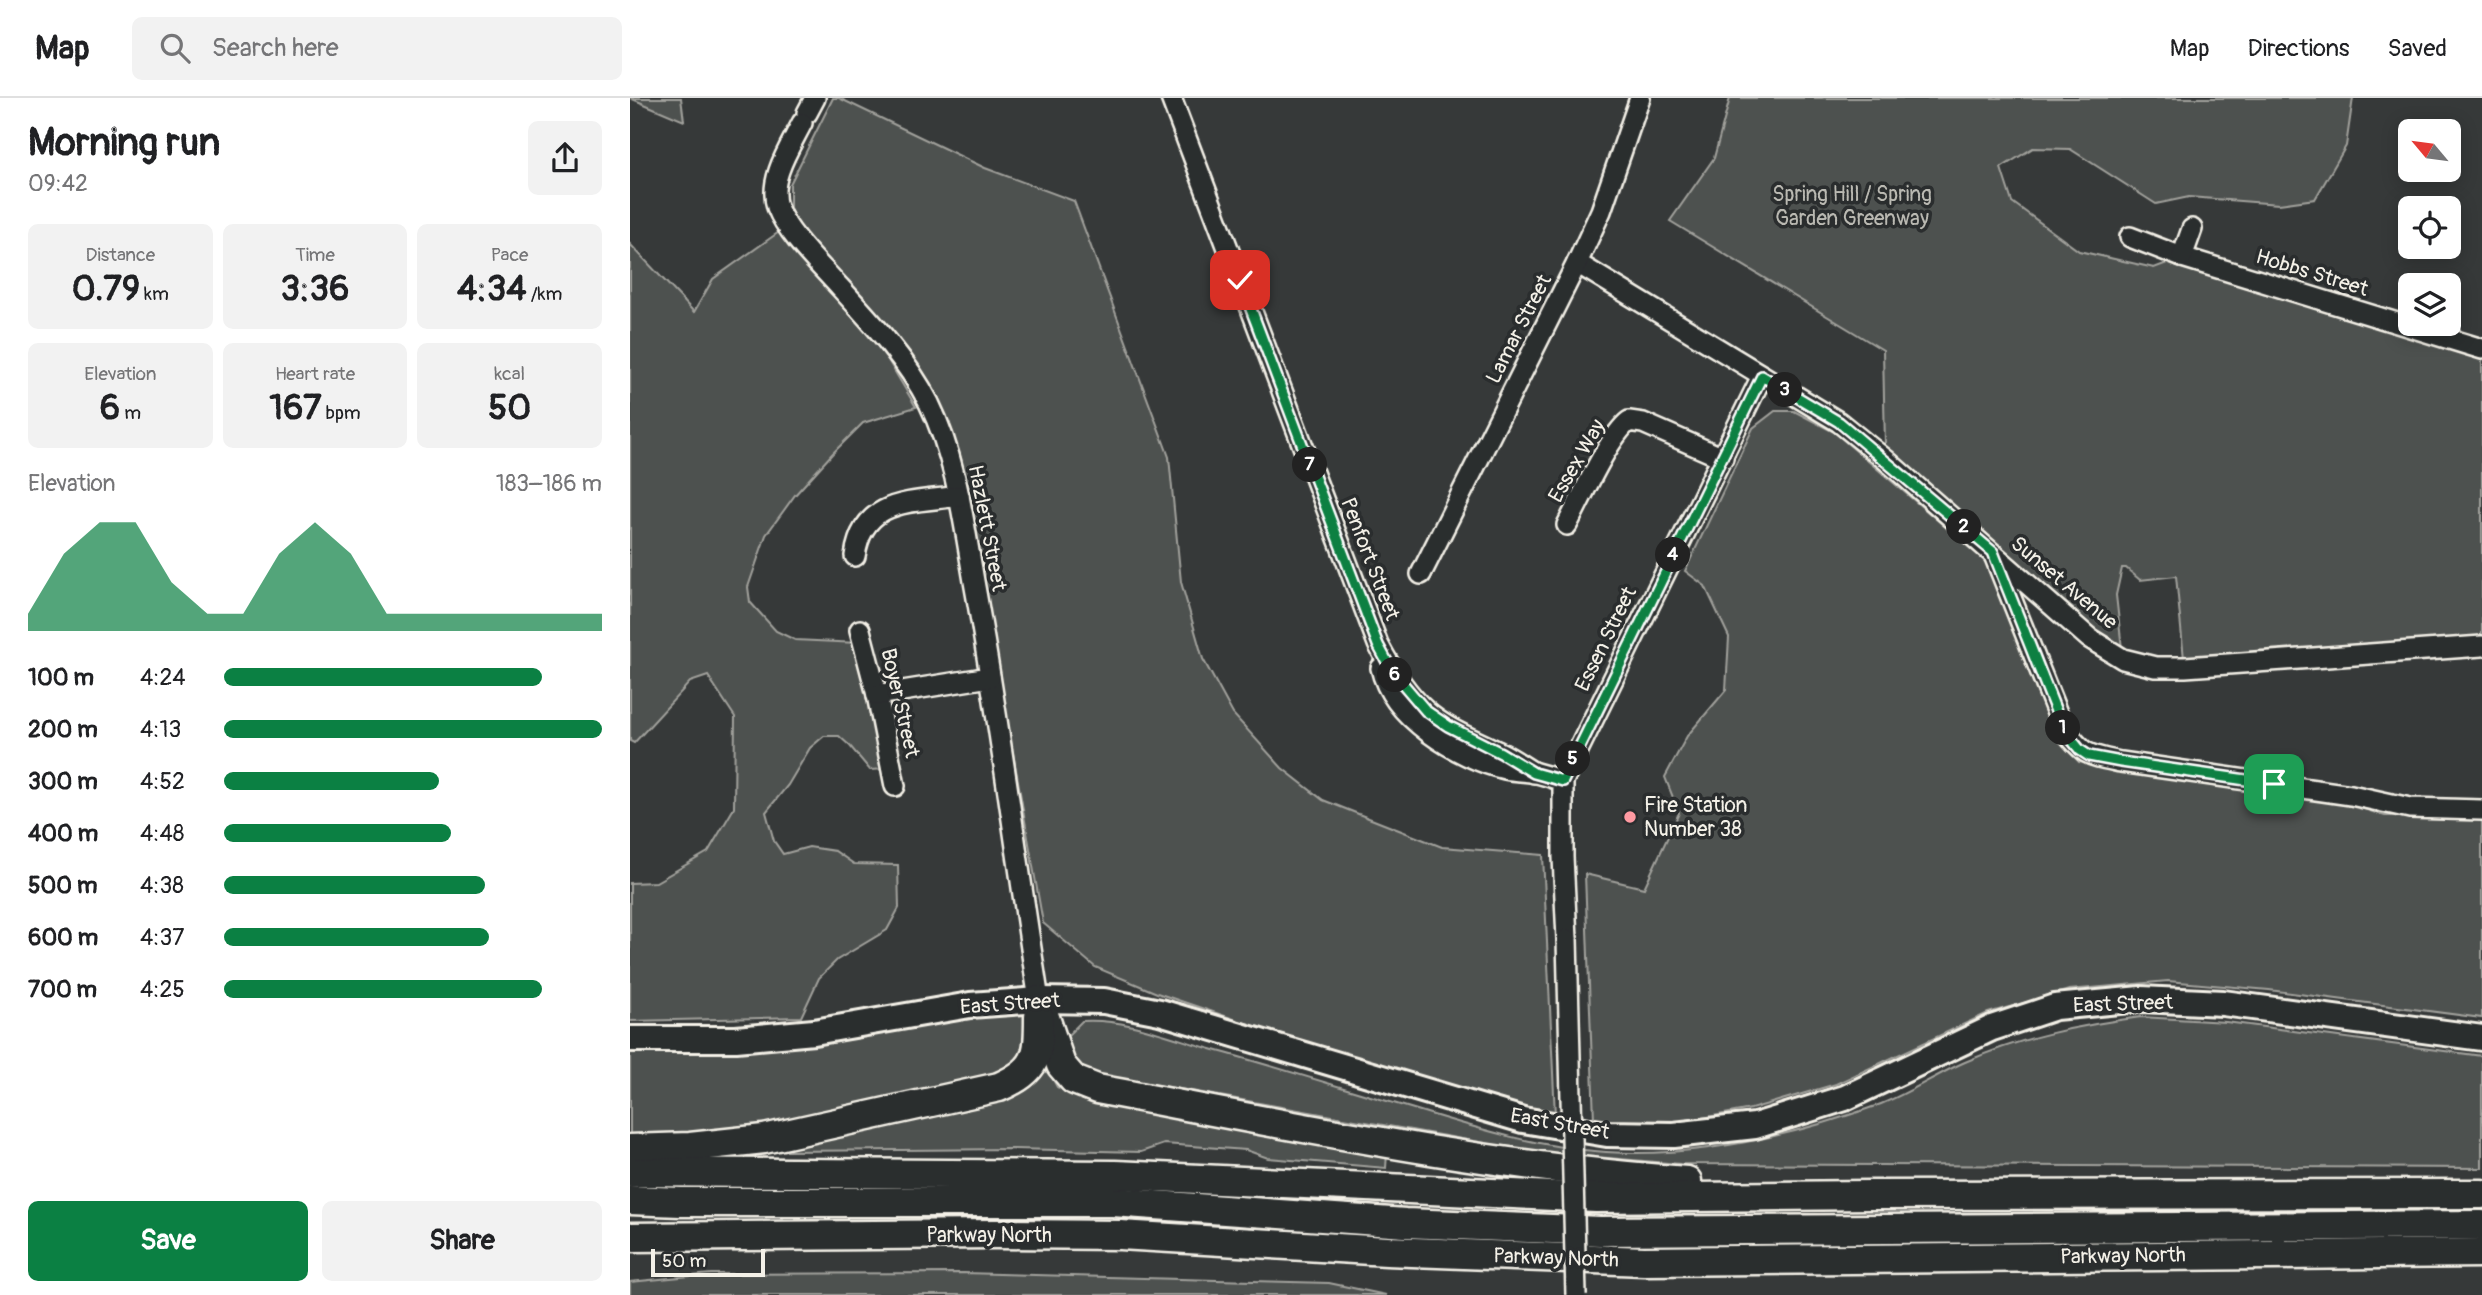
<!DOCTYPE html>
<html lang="en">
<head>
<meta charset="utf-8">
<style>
	body { margin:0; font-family:Pangolin,sans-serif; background:#f2f2f2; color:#202124; height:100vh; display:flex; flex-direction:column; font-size:26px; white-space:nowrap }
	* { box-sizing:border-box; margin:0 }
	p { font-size:23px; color:#757577 }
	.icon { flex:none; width:38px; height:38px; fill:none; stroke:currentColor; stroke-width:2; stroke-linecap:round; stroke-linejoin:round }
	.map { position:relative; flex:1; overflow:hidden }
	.sheet { display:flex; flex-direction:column; background:#fff; width:630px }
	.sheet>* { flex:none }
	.needle { width:46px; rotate:299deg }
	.controls { position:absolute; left:1768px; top:21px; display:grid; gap:14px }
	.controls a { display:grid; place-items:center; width:63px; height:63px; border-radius:10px; background:#fff; box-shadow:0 4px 18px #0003; font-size:35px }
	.scale { position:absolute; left:21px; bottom:18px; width:114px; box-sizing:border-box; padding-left:7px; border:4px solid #f4f1e8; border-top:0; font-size:19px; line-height:24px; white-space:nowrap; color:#f4f1e8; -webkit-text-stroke:5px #2a2d2e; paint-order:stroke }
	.pin { position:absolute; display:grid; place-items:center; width:60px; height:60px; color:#fff; margin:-30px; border-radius:14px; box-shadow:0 4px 10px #0006 }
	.km { position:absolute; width:35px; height:35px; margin:-18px; border-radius:50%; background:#222; color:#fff; font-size:19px; line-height:35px; text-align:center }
	.round { display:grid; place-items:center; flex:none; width:74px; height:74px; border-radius:10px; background:#f2f2f2 }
	.summary { display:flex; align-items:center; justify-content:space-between; height:119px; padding:0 28px }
	h1 { font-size:38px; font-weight:700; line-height:52px }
	.stats { display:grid; grid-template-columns:repeat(3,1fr); gap:10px; height:119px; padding:7px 28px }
	.stats div { display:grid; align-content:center; border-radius:10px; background:#f2f2f2; text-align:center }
	.stats b { font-size:35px; font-weight:700 }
	.stats small { font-size:19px; font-weight:400 }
	.stats p { font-size:19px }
	.chart { height:196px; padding:14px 28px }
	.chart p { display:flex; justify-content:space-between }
	.chart svg { width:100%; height:126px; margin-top:7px; fill:#0b8043; opacity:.7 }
	.cta { display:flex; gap:14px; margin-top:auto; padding:14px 28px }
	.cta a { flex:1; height:80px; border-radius:10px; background:#0b8043; color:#fff; font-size:28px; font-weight:700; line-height:80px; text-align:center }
	.cta a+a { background:#f2f2f2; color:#202124 }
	ul { padding:0 28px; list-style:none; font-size:23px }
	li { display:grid; grid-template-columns:112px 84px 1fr; align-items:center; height:52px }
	li i { height:18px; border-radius:9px; background:#0b8043 }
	header { display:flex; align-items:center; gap:42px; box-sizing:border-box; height:98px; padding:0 35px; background:#fff; border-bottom:2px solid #e0e0e0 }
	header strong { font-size:33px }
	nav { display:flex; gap:38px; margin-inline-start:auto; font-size:24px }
	.search { width:490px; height:63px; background:#f2f2f2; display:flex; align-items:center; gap:18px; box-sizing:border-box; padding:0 24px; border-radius:10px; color:#757577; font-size:26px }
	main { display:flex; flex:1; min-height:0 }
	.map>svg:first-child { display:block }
	.green { fill:#4e514f; stroke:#a1a19c; stroke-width:2 }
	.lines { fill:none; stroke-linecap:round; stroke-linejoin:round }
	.minor-casing { stroke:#f4f1e8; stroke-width:24 }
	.major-casing { stroke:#f4f1e8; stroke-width:30 }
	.highway-casing { stroke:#f4f1e8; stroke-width:33 }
	.minor { stroke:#2a2d2e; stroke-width:19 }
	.major { stroke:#2a2d2e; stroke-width:24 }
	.highway { stroke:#2a2d2e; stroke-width:28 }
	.minor-bridge-casing { stroke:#f4f1e8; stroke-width:24; stroke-linecap:butt }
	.minor-bridge { stroke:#2a2d2e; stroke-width:19 }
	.route-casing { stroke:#fff; stroke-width:14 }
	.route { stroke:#0b8043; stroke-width:9 }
	.poi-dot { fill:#ff9aa2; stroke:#2a2d2e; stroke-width:2.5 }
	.labels { text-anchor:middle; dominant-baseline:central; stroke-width:7; stroke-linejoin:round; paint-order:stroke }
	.park-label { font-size:21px; fill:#bab9b2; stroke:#2a2d2e }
	.street-label { font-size:21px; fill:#f4f1e8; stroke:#2a2d2e }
	.poi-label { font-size:21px; fill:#f4f1e8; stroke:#2a2d2e; text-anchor:start }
</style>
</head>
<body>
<header>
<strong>Map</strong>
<div class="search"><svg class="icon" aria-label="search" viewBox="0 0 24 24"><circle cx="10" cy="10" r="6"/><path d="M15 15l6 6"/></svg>Search here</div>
<nav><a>Map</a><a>Directions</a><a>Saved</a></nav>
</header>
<main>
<section class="sheet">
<div class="summary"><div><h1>Morning run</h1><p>09:42</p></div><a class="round"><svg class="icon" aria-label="share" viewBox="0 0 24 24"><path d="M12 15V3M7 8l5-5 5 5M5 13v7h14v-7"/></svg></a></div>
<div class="stats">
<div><p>Distance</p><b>0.79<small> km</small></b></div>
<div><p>Time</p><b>3:36</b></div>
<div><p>Pace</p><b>4:34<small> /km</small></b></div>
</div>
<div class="stats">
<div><p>Elevation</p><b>6<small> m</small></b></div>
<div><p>Heart rate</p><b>167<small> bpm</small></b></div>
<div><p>kcal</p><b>50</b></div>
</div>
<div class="chart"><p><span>Elevation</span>183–186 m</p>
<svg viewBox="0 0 160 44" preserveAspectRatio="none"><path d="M0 44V38L10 17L20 6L30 6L40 27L50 38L60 38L70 17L80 6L90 17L100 38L110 38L120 38L130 38L140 38L150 38L160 38V44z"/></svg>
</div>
<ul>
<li><b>100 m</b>4:24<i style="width:84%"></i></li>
<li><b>200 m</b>4:13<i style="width:100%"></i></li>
<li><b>300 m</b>4:52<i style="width:57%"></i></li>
<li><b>400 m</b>4:48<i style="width:60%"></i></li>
<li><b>500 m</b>4:38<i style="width:69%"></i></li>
<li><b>600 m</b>4:37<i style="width:70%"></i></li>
<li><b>700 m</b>4:25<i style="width:84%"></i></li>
</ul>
<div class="cta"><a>Save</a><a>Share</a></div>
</section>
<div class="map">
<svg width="1852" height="1197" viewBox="0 0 1852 1197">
	<rect width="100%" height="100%" fill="#363939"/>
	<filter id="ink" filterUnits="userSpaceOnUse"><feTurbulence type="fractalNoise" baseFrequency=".0143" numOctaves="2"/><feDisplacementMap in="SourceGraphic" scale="14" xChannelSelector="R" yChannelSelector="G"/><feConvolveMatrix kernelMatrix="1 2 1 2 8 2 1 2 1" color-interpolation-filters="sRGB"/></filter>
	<g filter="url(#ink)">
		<!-- green -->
		<g class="green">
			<polygon points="0,0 51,0 54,23"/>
			<polygon points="203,0 209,0 355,70 444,103 539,359 551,484 573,561 603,616 652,670 693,702 812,749 913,757 925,1018 790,984 527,895 465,869 413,825 331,360 307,306 179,147 160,112 160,86"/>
			<polygon points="1100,0 1723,0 1716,48 1685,101 1649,106 1559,99 1526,106 1440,51 1403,50 1371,70 1382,104 1449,153 1524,170 1545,162 1852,259 1852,541 1554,561 1546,478 1510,482 1496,470 1492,470 1486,497 1492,551 1477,539 1476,540 1255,348 1253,252 1040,123 1084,60"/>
			<polygon points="149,134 255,257 286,309 233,325 202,356 165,397 136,437 118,489 120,504 146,533 165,542 228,545 256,671 240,672 220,648 209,638 194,638 180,650 158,687 136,714 144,743 153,756 179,749 205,753 224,766 268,767 269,810 257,832 207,862 189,880 171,919 0,923 0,785 26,784 78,754 104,710 105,619 78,578 60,584 4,645 0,643 0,146 64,214 83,181"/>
			<polygon points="1145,313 1164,313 1204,334 1360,467 1406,592 1429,641 1449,664 1710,703 1755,718 1852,717 1852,920 1639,892 1538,883 1439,892 1358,915 1206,986 1121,1011 1040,1026 964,1022 955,776 1014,790 1049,715 1035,679 1057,638 1096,592 1099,539 1075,488 1055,473 1123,330"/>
			<polygon points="409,902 390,980 0,1051 0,941"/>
			<path d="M 1511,919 L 1596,924 L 1852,958 L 1852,1070 L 1050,1066 L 905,1054 L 466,976 L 445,969 L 435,940 L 452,923 C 495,920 539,939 581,951 C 650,970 719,992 787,1012 C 849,1031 911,1050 976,1054 C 1070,1060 1163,1038 1251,1006 C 1280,995 1307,976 1335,964 C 1392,939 1450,927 1511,919 Z"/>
			<polygon points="414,972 419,974 427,989 443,997 757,1055 756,1070 638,1060 616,1052 534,1046 511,1054 384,1051 157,1053 157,1046 378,999 395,993 410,974"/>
			<polygon points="334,1175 699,1185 756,1197 0,1197 0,1184 81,1176"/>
		</g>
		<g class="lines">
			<!-- minor casing -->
			<g class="minor-casing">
				<g id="minor">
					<path d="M 541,0 L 748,546 C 761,571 775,594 796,613 C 816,631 843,641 867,653 C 880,659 892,667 904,675"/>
					<polyline points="177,15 185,0"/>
					<path d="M 172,25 C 160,49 138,81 147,109 C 157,135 187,164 205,184 C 239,221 276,260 299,305 C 327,362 334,427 345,489 C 370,626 387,764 409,902"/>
					<polyline points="1500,139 1552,159 1852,251"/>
					<polyline points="1552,159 1562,131"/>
					<polyline points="947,165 1209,324 1255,361 1459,540 1493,561 1525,569 1555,569 1852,548"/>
					<path d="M 937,427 C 950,403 979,338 999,323 L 1013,325 L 1093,360"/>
					<path d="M 1364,457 L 1433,630 C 1455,658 1457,657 1491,664 L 1721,697 L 1780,710 L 1852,712"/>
					<path d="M 225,458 C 233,399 283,405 329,398"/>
					<polyline points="791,476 947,165 971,113 1010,0"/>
					<polyline points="230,532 247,597 265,688"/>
					<path d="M 751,570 C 762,620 828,660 875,671 C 884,673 893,673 902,674 C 912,676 923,680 933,683"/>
					<polyline points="247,597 360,579"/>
					<polyline points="937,841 933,759 933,683 1132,278"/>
				</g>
			</g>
			<!-- major casing -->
			<g class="major-casing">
				<polyline id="major" points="0,941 106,941 184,934 340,907 409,902 474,903 530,914 893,1022 977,1036 1044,1037 1125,1028 1215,1000 1362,930 1425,909 1511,901 1593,905 1852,940"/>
			</g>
			<!-- highway casing -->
			<g class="highway-casing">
				<g id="highway">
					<path d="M 409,902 L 431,967 L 444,982 L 467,991 C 663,1028 858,1069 1057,1083"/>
					<path d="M 0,1051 L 60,1049 L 134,1041 L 369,989 C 408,972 409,958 409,919"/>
					<polyline points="0,1074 485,1077 966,1100 1240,1097 1852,1096"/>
					<polyline points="0,1102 51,1104 483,1104 775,1125 970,1133 1852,1127"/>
					<polyline points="0,1139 366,1136 490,1137 757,1153 1014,1163 1852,1155"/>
				</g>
			</g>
			<!-- minor -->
			<use href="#minor" class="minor"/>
			<!-- major -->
			<use href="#major" class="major"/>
			<!-- highway -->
			<use href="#highway" class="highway"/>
			<!-- minor-bridge casing -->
			<g class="minor-bridge-casing">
				<polyline id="minor-bridge" points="937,841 946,1197"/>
			</g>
			<!-- minor-bridge -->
			<use href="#minor-bridge" class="minor-bridge"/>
		</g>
	</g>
	<g class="lines" filter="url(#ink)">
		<!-- route casing -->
		<g class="route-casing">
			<polyline id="route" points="610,182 748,547 762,573 796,613 818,628 871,655 904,675 933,683 1132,278 1209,324 1363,454 1433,631 1450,652 1459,658 1491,664 1644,686"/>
		</g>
		<!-- route -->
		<use href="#route" class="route"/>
	</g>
	<!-- markers -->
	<circle class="poi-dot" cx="1000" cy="719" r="7"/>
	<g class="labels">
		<!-- park labels -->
		<g class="park-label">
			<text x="1222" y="96">Spring Hill / Spring<tspan x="1222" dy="24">Garden Greenway</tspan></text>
		</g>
		<!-- street labels -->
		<g class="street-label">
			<text transform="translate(1682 175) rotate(17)">Hobbs Street</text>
			<text transform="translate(889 231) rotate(-63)">Lamar Street</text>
			<text transform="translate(947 363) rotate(-60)">Essex Way</text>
			<text transform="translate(357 430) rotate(79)">Hazlett Street</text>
			<text transform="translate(740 461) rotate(69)">Penfort Street</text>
			<text transform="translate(1434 485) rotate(40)">Sunset Avenue</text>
			<text transform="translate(976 541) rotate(-64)">Essen Street</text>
			<text transform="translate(270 605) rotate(77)">Boyer Street</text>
			<text transform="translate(380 906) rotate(-4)">East Street</text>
			<text transform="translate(1493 906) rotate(-2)">East Street</text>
			<text transform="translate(930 1026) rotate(10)">East Street</text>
			<text x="359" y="1137">Parkway North</text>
			<text transform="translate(1493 1158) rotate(-1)">Parkway North</text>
			<text transform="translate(926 1160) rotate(2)">Parkway North</text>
		</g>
		<!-- poi labels -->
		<g class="poi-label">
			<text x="1014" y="707">Fire Station<tspan x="1014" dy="24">Number 38</tspan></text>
		</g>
	</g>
</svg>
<div class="controls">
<a><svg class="needle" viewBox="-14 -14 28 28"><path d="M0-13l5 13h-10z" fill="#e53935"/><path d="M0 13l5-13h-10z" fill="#757577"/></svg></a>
<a><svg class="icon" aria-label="locate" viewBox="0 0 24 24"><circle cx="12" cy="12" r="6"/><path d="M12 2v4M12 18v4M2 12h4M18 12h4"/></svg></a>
<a><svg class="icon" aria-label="layers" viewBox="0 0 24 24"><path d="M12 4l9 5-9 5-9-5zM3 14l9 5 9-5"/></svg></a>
</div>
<div class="scale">50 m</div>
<div class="pin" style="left:1644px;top:686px;background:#1e9e55"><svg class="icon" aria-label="arrive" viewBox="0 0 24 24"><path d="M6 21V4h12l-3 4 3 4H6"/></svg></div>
<div class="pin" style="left:610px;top:182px;background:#d93025"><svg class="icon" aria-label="check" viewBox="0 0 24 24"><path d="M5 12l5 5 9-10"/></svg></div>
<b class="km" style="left:1433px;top:630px">1</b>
<b class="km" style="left:1334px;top:429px">2</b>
<b class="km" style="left:1155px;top:292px">3</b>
<b class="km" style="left:1043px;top:457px">4</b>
<b class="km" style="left:943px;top:661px">5</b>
<b class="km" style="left:765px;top:577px">6</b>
<b class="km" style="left:680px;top:367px">7</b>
</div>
</main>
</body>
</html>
